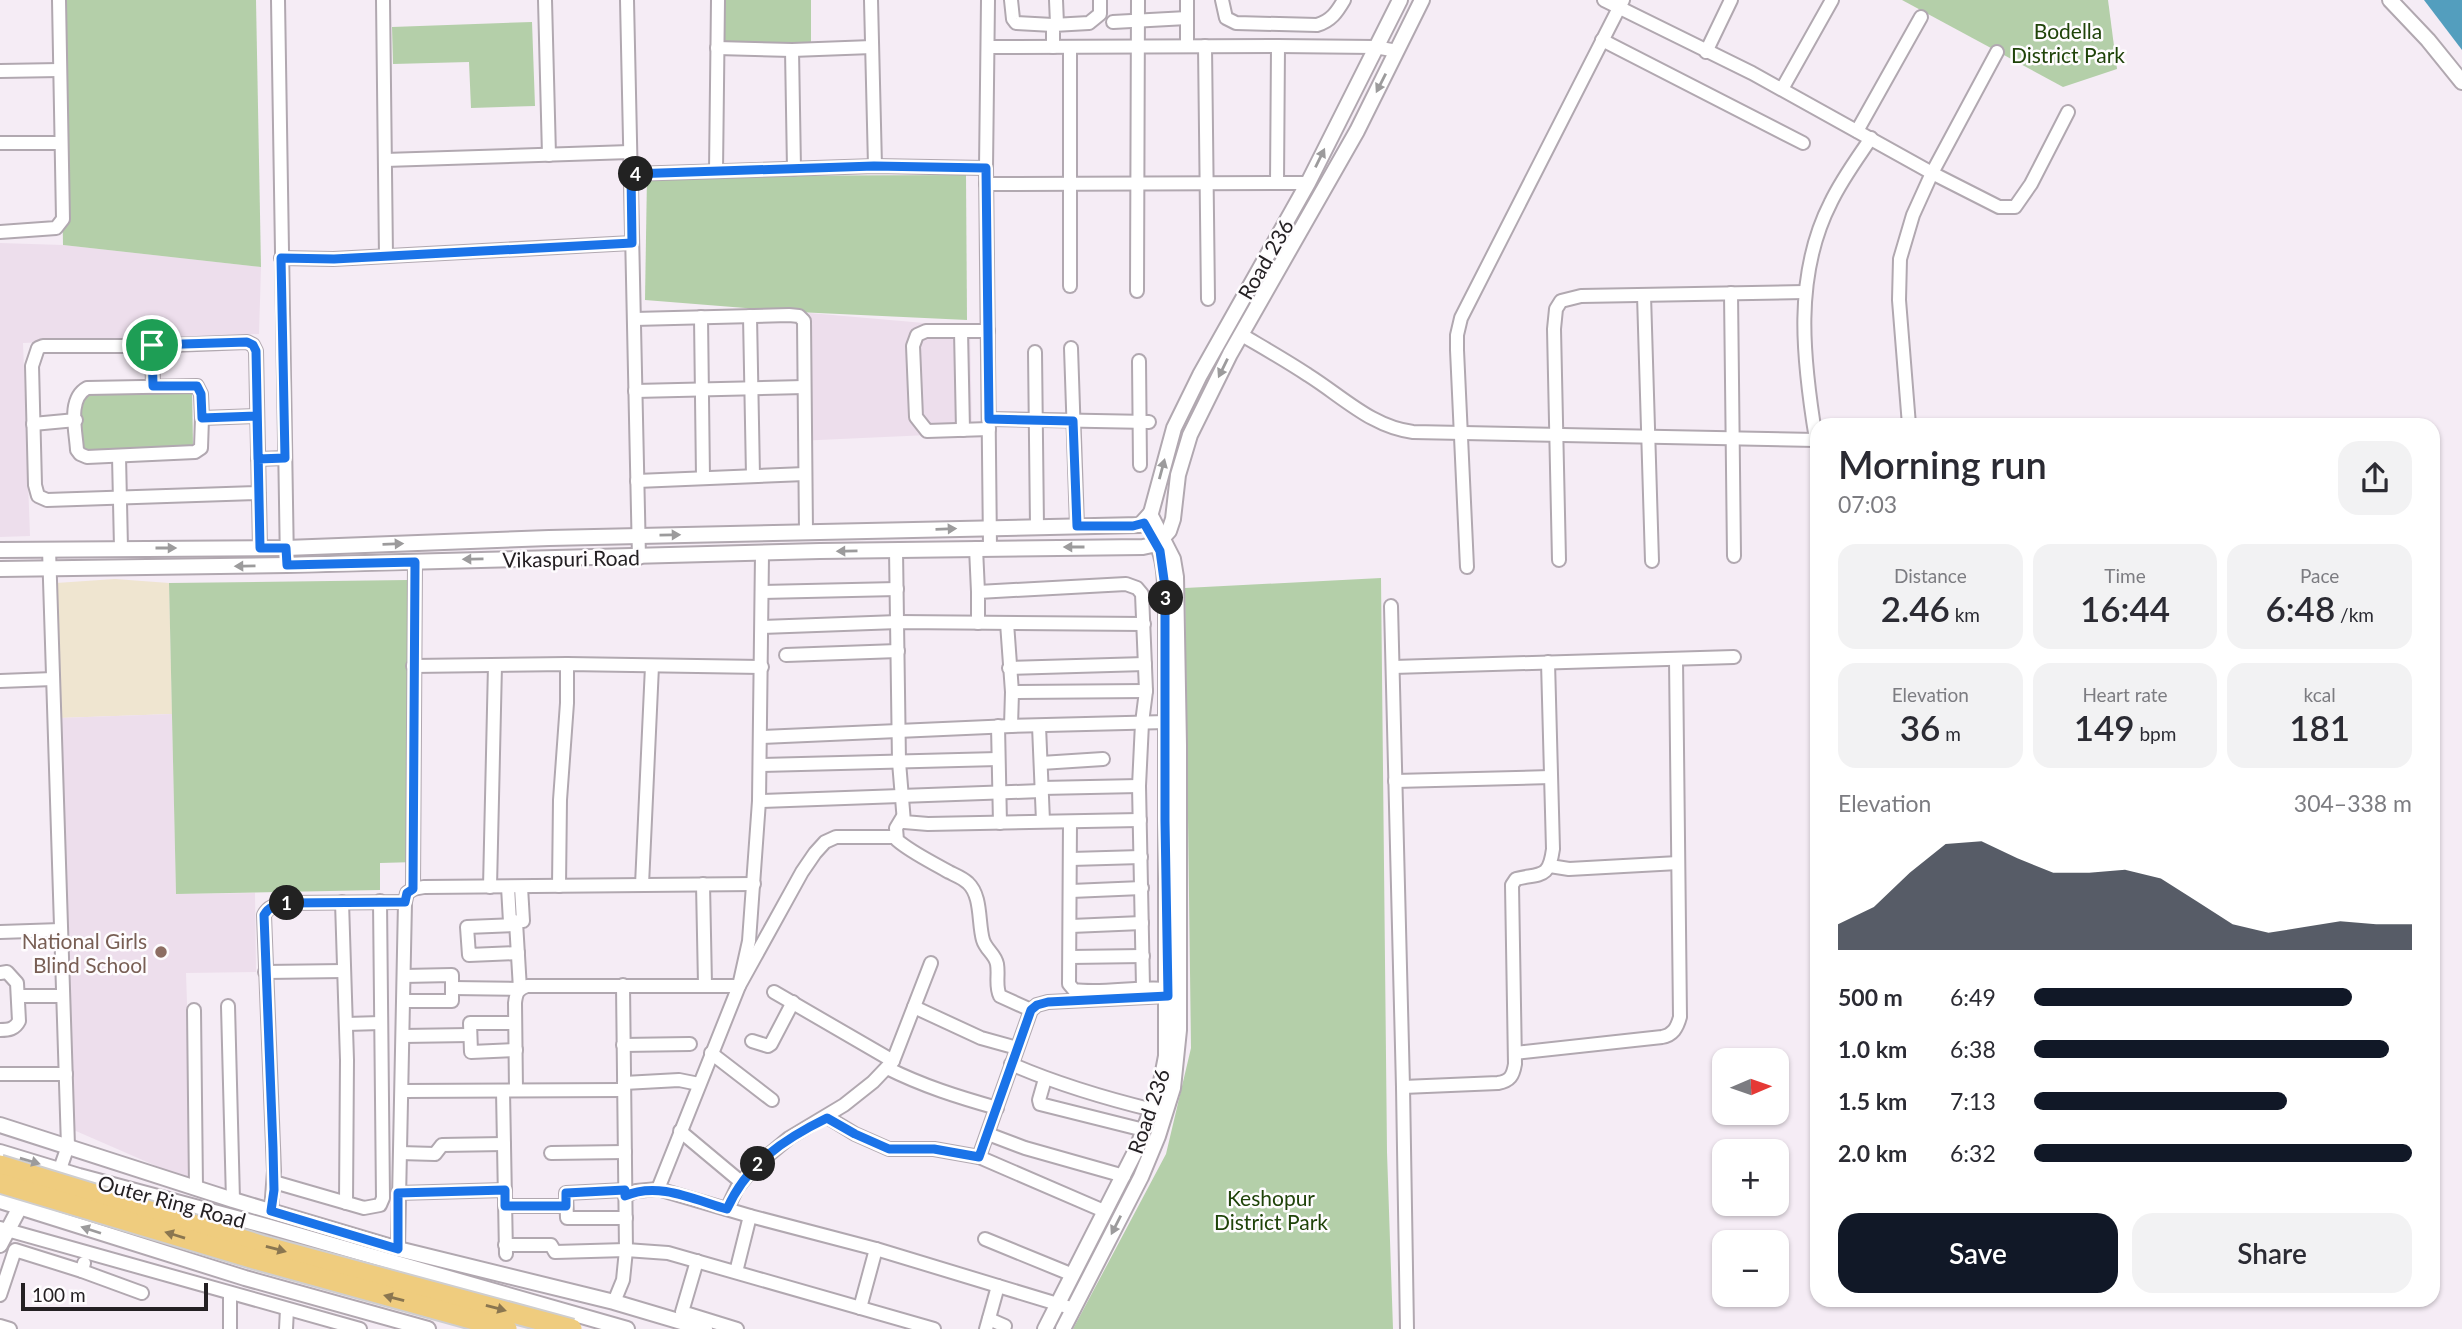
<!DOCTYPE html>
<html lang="en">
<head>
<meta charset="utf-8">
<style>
	body { margin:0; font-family:Lato,sans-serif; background:#f2f2f3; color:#2b2b33; height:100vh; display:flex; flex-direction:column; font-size:26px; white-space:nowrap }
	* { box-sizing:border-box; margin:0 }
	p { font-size:23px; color:#7c7c81 }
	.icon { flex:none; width:38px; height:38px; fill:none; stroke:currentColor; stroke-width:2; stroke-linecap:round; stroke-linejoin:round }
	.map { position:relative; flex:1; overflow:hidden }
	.details { position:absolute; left:1810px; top:418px; width:630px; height:889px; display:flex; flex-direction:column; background:#fff; border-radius:21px; box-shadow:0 2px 5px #0004 }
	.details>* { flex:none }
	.needle { width:46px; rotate:88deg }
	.buttons { position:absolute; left:1712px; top:1048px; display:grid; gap:14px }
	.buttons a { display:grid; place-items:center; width:77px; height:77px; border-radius:14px; background:#fff; box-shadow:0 2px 5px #0004; font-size:35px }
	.scale { position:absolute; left:21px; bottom:18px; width:187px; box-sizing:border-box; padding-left:7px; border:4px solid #242023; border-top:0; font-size:19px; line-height:24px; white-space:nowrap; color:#242023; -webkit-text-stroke:5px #fefcfe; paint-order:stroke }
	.pin { position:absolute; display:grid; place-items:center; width:60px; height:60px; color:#fff; margin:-30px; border:4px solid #fff; border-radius:50%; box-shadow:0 2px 7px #0007 }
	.km { position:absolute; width:35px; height:35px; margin:-18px; border-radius:50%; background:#222; color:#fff; font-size:19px; line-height:35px; text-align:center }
	.round { display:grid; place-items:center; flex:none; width:74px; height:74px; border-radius:21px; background:#f2f2f3 }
	.headline { display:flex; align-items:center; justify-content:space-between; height:119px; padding:0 28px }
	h1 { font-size:38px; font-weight:600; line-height:52px }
	.figures { display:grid; grid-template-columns:repeat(3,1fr); gap:10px; height:119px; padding:7px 28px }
	.figures div { display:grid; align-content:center; border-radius:18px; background:#f2f2f3; text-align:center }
	.figures b { font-size:35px; font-weight:600 }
	.figures small { font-size:19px; font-weight:400 }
	.figures p { font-size:19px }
	.chart { height:196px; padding:14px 28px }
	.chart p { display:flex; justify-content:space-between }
	.chart svg { width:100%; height:126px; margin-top:7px; fill:#111827; opacity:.7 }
	.action { display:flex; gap:14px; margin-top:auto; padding:14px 28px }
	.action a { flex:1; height:80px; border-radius:21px; background:#111827; color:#fff; font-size:28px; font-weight:600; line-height:80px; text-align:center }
	.action a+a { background:#f2f2f3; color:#2b2b33 }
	ul { padding:0 28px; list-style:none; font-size:23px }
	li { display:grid; grid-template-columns:112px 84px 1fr; align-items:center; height:52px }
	li i { height:18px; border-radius:9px; background:#111827 }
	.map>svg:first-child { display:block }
	.commercial { fill:#efe5d0 }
	.built { fill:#eddeec }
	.green { fill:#b4cfa9 }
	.water { fill:#539ebe }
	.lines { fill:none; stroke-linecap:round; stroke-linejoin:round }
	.minor-casing { stroke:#b1a8b0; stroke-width:16 }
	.tertiary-casing { stroke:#b1a8b0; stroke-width:18 }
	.minor { stroke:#fff; stroke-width:12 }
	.tertiary { stroke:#fff; stroke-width:14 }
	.primary-bridge-casing { stroke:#cfcecf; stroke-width:23; stroke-linecap:butt }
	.primary-bridge { stroke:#efcc7e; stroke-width:19 }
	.oneway { fill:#9c9b9c }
	.oneway2 { fill:#8a7650 }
	.route-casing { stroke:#fff; stroke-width:14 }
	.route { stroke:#1a73e8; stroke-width:9 }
	.education-dot { fill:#8d6e63; stroke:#fefcfe; stroke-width:2.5 }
	.labels { text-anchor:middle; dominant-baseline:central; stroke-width:5; stroke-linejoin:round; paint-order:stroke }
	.park-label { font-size:21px; fill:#1f4309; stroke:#fefcfe }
	.street-label { font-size:21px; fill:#242023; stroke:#fefcfe }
	.education-label { font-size:21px; fill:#785e54; stroke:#fefcfe; text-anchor:end }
</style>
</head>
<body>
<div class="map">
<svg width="2462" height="1329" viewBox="0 0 2462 1329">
	<rect width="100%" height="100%" fill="#f5ecf5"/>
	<!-- commercial -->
	<polygon class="commercial" points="115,579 169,583 172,714 59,718 56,583"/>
	<!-- built -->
	<g class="built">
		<polygon points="0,243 63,245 261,267 259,334 23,343 30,536 0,537"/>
		<polygon points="798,312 970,327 972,433 797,441"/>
		<polygon points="172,714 176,894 255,893 256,972 186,973 193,1182 69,1128 59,718"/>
	</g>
	<!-- green -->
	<g class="green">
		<polygon points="59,0 256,0 261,267 63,245"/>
		<polygon points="718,0 811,0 811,42 719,43"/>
		<polygon points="1902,0 2108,0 2117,69 2063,87"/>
		<polygon points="532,22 535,106 471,108 469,62 393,64 392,27"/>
		<polygon points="966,175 967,320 797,312 645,300 647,176"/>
		<polygon points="192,387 193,446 81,450 80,391"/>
		<polygon points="1381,578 1387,1152 1393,1329 1073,1329 1166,1154 1191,1048 1185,588"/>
		<polygon points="408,580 416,862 380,863 380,890 176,894 169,583"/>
	</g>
	<!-- water -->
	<polygon class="water" points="2424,0 2462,0 2462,50"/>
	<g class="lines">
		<!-- minor casing -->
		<g class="minor-casing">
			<g id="minor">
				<polyline points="278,0 287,565"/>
				<polyline points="383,0 386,256"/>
				<polyline points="545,0 549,155"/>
				<polyline points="627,0 639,558"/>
				<polyline points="871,0 875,166"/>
				<polyline points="988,0 986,168 990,548"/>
				<polyline points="1011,0 1013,19 1016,23 1053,25"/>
				<polyline points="1056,0 1057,24"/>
				<polyline points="1187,0 1187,46"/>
				<path d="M 1222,0 L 1226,18 L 1236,23 L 1317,25 C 1331,21 1337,12 1344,0"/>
				<polyline points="1604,0 1752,73 1932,173 1999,207 2015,207 2031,184 2068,112"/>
				<polyline points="1113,22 1187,18"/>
				<polyline points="1602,40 1803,143"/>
				<polyline points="1205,46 1208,299"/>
				<polyline points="988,47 1278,46 1375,47 1397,51"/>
				<polyline points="1053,47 1053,25 1089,23 1100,14 1100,0"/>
				<polyline points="1070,47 1070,286"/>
				<polyline points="717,48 792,50 872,47"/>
				<polyline points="792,50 794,169"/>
				<polyline points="1706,52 1731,0"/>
				<polyline points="0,71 60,70"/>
				<polyline points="1782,89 1832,0"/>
				<polyline points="1857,131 1921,17"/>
				<polyline points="0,143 61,143"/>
				<polyline points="385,160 630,152"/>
				<polyline points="716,171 718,0"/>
				<polyline points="631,174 875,166 986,168"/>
				<polyline points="1277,183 1278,46"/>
				<polyline points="986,184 1308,183"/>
				<polyline points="0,232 56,228 63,219 59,0"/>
				<polyline points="281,258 333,259 632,243"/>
				<polyline points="1137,291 1138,0"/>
				<polyline points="1731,293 1734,556"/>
				<polyline points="1644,295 1652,561"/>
				<polyline points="750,316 753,476"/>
				<polyline points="701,317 703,478"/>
				<polyline points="634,319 789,315 799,316 804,321 806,532"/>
				<polyline points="961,331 963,430"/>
				<polyline points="988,331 926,331 917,335 913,346 916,417 927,431 989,429"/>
				<path d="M 1242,335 C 1264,348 1287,361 1308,375 C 1343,397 1372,427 1413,432 L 1816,440"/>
				<polyline points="152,345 153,386"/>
				<polyline points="1071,348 1077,526"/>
				<polyline points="1035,352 1037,527"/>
				<polyline points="1139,361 1140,465"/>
				<polyline points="635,391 804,387"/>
				<path d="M 202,418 L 201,448 L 195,452 L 87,457 L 80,454 L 77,450 C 76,431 67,399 87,388 L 197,386 L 201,394 L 202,418 L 257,416"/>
				<polyline points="989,419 1149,422"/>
				<polyline points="33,424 76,420"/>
				<polyline points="1909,425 1899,300 1900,259 1913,215 1932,173 1997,52"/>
				<path d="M 1816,439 C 1803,360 1793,276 1831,202 C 1842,179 1857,159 1871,138"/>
				<polyline points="119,456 121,548"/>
				<polyline points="258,459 285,458"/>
				<polyline points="637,481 805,474"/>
				<polyline points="259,493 47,500 38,496 35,485 32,366 38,348 43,346 146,346 247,342 253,345 256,351 260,548"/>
				<polyline points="976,548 978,592"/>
				<polyline points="49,549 68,1146 60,1169"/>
				<polyline points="896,550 899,762 904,822 928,824 1140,820"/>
				<polyline points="1559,560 1554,329 1556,309 1561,301 1581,296 1805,292"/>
				<polyline points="1467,567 1457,350 1457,335 1461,318 1623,0"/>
				<polyline points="762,592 897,589"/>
				<polyline points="1391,606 1403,1087 1407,1329"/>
				<polyline points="978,623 978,592 1126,584 1137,588 1142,594 1146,691 1142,723 1139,786 1143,987"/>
				<polyline points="1007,623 1012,692 1011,726"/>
				<polyline points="762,627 898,622 1144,624"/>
				<polyline points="786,655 898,651"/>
				<polyline points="413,666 567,664 762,667"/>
				<polyline points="1393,667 1734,657"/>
				<polyline points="1009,668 1145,664"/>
				<polyline points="0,681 53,679"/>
				<polyline points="1012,692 1146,691"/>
				<polyline points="998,726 1000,823"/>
				<polyline points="1039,726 1043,821"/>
				<polyline points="761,737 1011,726 1166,722"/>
				<polyline points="1041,763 1103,759"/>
				<polyline points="760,765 998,759"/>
				<polyline points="1395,781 1551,777"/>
				<polyline points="1041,788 1139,786"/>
				<polyline points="759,801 1041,791"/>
				<path d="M 902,818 L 896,828 L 897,840 C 912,853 932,862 949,872 C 955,875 963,878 968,883 C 982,896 978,923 983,940 C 986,950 995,954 997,964 C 999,975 995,986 1000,996 L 1031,1010"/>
				<path d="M 1070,822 L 1069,984 L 1074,990 C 1105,994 1136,986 1168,989"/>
				<polyline points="1071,859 1141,857"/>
				<polyline points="1550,866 1569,869 1678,863"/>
				<polyline points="703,884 705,985"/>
				<polyline points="642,885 652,666"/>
				<polyline points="559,886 560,800 567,703 567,664"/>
				<polyline points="490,887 495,665"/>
				<polyline points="508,887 510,922 523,921 521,887"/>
				<polyline points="413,889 415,562"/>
				<polyline points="1071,891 1142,888"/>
				<polyline points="342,902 347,1060 346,1203"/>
				<polyline points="516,925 467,927 469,955 518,953"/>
				<polyline points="1071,926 1142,923"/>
				<polyline points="0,932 61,930"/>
				<polyline points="1070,957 1143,956"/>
				<polyline points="265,972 344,971"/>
				<path d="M 0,973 L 7,972 L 17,983 L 19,1021 C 15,1029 9,1030 0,1030"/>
				<polyline points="452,988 520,989 516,922"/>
				<polyline points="774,992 893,1061"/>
				<polyline points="18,996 63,996"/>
				<polyline points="404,1001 452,1001 452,975 404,976"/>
				<polyline points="228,1006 233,1200"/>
				<polyline points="914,1007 981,1038 1017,1048"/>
				<polyline points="194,1010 196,1187"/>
				<polyline points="515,1023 470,1023 471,1052 516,1050"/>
				<polyline points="346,1024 381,1023"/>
				<polyline points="403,1036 469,1035"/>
				<polyline points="752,1041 768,1046 771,1044 793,1002"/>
				<polyline points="623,1045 690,1044"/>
				<polyline points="711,1053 772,1100"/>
				<path d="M 1515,1053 L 1662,1037 C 1673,1035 1677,1028 1680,1017 L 1676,659"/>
				<path d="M 1011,1064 C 1057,1084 1104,1098 1153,1110"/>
				<path d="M 887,1068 C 923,1086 958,1097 997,1108"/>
				<polyline points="0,1074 66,1074"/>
				<polyline points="1045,1079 1039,1100 1040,1104 1144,1130"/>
				<polyline points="624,1083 679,1080 699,1084"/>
				<path d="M 1403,1087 L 1498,1083 C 1510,1081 1513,1076 1515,1064 L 1512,885 L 1516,879 C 1541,873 1549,879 1553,849 L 1548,662"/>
				<path d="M 516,1090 L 515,1003 C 516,993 518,989 527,986 L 739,986 L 802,872 L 815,853 L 825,842 L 836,837 L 896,837"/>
				<polyline points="403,1091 624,1090"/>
				<polyline points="503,1091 506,1254"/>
				<polyline points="827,1117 855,1134 889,1149 934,1149 979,1157 1104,1211"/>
				<polyline points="680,1131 741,1182"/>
				<polyline points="988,1134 1025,1148 1124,1176"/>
				<polyline points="400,1153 435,1154 442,1145 504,1144"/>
				<polyline points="551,1153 625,1152"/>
				<polyline points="979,1157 1031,1010 1037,1005 1048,1002 1168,996"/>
				<polyline points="274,1182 364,1208 380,1205 383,1198 380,901"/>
				<polyline points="658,1189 739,986 749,941 759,801 762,554"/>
				<polyline points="625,1190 566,1193 567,1218 626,1218"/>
				<polyline points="398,1193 505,1190"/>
				<polyline points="625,1196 636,1191 658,1189 750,1216 876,1249 1074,1309"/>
				<polyline points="505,1206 566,1206"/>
				<polyline points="727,1209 737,1188 754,1167 789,1138 844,1105 873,1082 893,1061 931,963"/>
				<path d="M 271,1211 L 274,1171 L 264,915 C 269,905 278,905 288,903 L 405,902"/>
				<polyline points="0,1228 360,1329"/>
				<polyline points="985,1239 1073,1275"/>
				<polyline points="505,1245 551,1245 555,1252 626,1250 668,1253 934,1329"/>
				<polyline points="398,1249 405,902 407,893 413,889 424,887 754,884"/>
				<polyline points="697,1261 682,1312 737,1329"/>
				<polyline points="84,1263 82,1271 142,1293"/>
				<polyline points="736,1272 750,1216"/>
				<polyline points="230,1293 230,1329"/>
				<polyline points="0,1295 15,1250 82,1271"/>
				<polyline points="614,1302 623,1280 626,1250 623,985"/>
				<polyline points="860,1308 876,1249"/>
				<polyline points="989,1319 1005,1326"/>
				<polyline points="0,1326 10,1329"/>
				<polyline points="286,1329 287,1309"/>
				<polyline points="986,1329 998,1286"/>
			</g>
		</g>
		<!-- tertiary casing -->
		<g class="tertiary-casing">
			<g id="tertiary">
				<polyline points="2390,0 2428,40 2462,82"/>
				<polyline points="0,550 286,548 549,538 1140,525 1151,513 1174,428 1200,375 1308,183 1400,0"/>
				<polyline points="0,569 287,565 820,551 1143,547 1157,544 1169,531 1173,519 1178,475 1190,435 1230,354 1357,131 1422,0"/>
				<polyline points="0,1125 233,1200 398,1249 614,1302 705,1329"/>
				<polyline points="0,1152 79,1176 270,1227 627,1329"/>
				<polyline points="0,1201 245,1278 428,1329"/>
				<polyline points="0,1245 20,1207"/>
				<path d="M 1045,1329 L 1137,1148 L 1160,1087 L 1166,1056 L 1166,608 C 1165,587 1166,561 1156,542"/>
				<polyline points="1063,1329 1141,1177 1158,1136 1173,1088 1179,1030 1179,745 1176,577 1173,559 1150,514"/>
			</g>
		</g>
		<!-- minor -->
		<use href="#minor" class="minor"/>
		<!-- tertiary -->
		<use href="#tertiary" class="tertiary"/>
		<!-- primary-bridge casing -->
		<g class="primary-bridge-casing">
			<g id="primary-bridge">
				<polyline points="0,1165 264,1246 572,1329"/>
				<polyline points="0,1183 261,1261 507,1329"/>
			</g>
		</g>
		<!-- primary-bridge -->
		<use href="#primary-bridge" class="primary-bridge"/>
	</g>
	<!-- one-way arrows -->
	<defs><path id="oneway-solid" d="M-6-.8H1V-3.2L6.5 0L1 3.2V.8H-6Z" transform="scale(1.75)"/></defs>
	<g class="oneway">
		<use href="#oneway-solid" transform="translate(1381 83) rotate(117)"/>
		<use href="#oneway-solid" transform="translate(1320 158) rotate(-64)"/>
		<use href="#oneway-solid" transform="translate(1223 368) rotate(116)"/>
		<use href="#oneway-solid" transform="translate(1162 469) rotate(-75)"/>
		<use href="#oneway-solid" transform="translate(946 529) rotate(-2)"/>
		<use href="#oneway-solid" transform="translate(670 535) rotate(-1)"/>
		<use href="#oneway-solid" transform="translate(393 544) rotate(-2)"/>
		<use href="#oneway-solid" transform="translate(1074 547) rotate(180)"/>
		<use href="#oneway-solid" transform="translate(166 548)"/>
		<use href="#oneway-solid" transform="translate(847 551) rotate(179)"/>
		<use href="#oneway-solid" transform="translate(473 559) rotate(179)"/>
		<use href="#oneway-solid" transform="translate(245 566) rotate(179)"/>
		<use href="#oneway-solid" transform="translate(30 1161) rotate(16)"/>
		<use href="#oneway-solid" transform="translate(1116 1225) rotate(117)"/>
		<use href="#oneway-solid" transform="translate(91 1230) rotate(-162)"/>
	</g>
	<g class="oneway2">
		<use href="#oneway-solid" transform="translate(175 1235) rotate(-163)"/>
		<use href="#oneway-solid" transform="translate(276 1249) rotate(15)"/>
		<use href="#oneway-solid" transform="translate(394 1298) rotate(-165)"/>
		<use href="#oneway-solid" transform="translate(496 1308) rotate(15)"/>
	</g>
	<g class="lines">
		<!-- route casing -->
		<g class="route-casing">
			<path id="route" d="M 152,345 L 247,342 L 253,345 L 256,351 C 257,417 259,482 260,548 L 286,548 L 287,565 L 415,562 L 413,889 L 407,893 L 405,902 L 288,903 C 278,905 270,905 264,915 L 273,1148 L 274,1190 L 271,1211 L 398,1249 L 398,1193 L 505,1190 L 505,1206 L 566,1206 L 566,1193 L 625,1190 L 625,1196 C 658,1181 695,1200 727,1209 C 747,1164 784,1139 827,1118 L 855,1134 L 889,1149 L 934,1149 L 979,1157 L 1031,1010 L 1037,1005 L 1048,1002 L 1168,996 L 1165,821 L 1165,587 L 1160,551 L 1144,523 L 1133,526 L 1077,526 L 1073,421 L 989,419 L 986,168 L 874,166 L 631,174 L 632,243 L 334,259 L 281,258 L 285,458 L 258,459 L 257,416 L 202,418 L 201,394 L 197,386 L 153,386 L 152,345"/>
		</g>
		<!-- route -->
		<use href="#route" class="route"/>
	</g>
	<!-- markers -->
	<circle class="education-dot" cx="161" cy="952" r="7"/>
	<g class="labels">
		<!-- park labels -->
		<g class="park-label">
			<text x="2068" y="30">Bodella<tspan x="2068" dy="24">District Park</tspan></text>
			<text x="1271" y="1197">Keshopur<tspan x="1271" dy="24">District Park</tspan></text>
		</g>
		<!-- street labels -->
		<g class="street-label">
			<text transform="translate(1265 259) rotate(-60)">Road 236</text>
			<text transform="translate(571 558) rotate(-1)">Vikaspuri Road</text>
			<text transform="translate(1148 1111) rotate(-71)">Road 236</text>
			<text transform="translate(172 1201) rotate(15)">Outer Ring Road</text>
		</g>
		<!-- education labels -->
		<g class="education-label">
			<text x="147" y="940">National Girls<tspan x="147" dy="24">Blind School</tspan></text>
		</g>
	</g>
</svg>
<div class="buttons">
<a><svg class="needle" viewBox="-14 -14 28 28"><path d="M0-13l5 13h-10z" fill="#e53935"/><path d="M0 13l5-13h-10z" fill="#7c7c81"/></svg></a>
<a>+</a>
<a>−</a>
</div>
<div class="scale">100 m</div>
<div class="pin" style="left:152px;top:345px;background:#1e9e55"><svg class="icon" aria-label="arrive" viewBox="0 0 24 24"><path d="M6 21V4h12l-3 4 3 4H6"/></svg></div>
<b class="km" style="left:287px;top:903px">1</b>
<b class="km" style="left:758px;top:1164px">2</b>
<b class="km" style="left:1166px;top:598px">3</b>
<b class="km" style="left:636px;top:174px">4</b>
<section class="details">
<div class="headline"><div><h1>Morning run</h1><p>07:03</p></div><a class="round"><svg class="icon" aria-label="share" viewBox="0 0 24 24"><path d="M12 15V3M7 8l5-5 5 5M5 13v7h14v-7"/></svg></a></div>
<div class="figures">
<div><p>Distance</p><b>2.46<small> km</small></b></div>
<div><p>Time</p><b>16:44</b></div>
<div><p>Pace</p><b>6:48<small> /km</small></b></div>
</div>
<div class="figures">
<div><p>Elevation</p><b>36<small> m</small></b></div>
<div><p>Heart rate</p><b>149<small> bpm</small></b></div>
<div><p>kcal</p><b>181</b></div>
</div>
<div class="chart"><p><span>Elevation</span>304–338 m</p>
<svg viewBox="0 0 160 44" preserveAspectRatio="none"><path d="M0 44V35L10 29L20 17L30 7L40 6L50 12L60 17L70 17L80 16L90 19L100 27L110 35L120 38L130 36L140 34L150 35L160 35V44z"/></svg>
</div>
<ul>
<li><b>500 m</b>6:49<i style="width:84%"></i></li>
<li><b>1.0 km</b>6:38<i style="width:94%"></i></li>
<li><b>1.5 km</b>7:13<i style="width:67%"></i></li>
<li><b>2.0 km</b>6:32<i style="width:100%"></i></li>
</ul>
<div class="action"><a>Save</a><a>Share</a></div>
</section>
</div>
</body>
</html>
